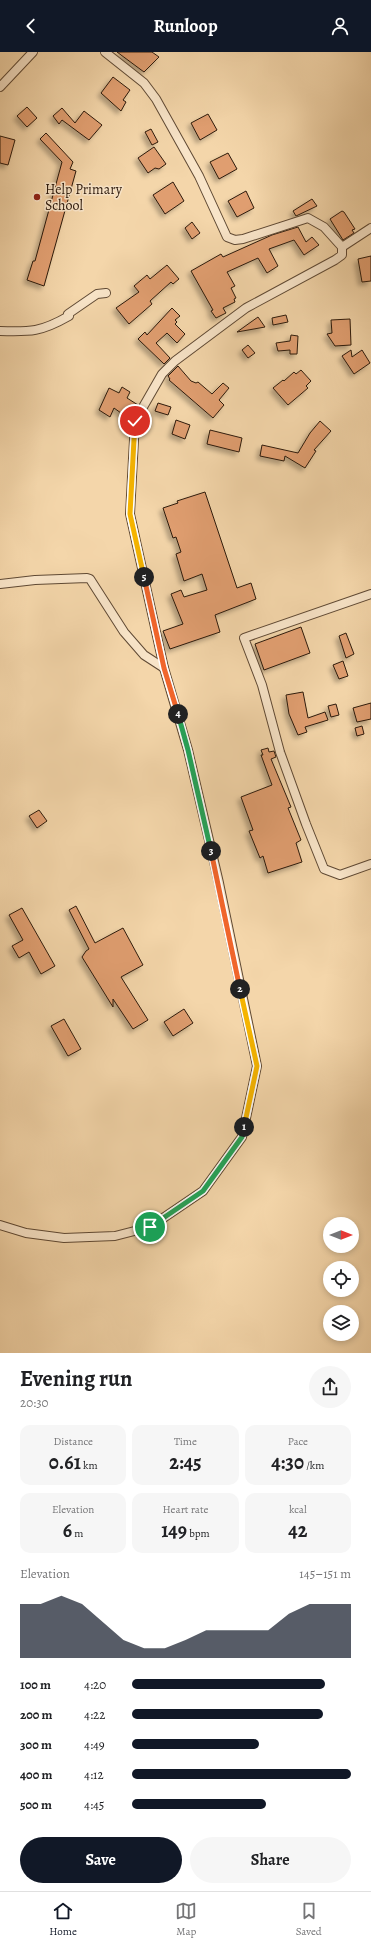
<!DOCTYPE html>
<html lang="en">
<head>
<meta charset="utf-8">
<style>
	body { margin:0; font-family:Alegreya,serif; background:#f6f6f6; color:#202124; height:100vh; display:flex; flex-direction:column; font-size:15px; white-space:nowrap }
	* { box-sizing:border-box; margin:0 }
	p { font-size:13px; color:#757577 }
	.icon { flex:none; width:22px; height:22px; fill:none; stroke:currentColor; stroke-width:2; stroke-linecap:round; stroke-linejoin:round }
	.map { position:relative; height:1301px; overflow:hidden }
	.details { display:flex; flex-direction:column; background:#fff; flex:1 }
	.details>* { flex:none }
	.needle { width:26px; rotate:90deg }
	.controls { position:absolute; left:323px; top:1165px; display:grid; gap:8px }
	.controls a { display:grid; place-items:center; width:36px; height:36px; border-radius:50%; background:#fff; box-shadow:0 2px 6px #0003; font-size:20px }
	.pin { position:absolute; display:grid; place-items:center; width:34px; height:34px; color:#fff; margin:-17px; border:2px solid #fff; border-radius:50%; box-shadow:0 1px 4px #0007 }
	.km { position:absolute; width:20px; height:20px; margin:-10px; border-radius:50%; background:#222; color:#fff; font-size:11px; line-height:20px; text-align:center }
	.round { display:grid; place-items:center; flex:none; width:42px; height:42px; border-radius:21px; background:#f6f6f6 }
	.head { display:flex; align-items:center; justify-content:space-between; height:68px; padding:0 20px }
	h1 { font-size:22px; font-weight:600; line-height:30px }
	.metrics { display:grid; grid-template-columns:repeat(3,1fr); gap:6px; height:68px; padding:4px 20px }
	.metrics div { display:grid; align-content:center; border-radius:10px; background:#f6f6f6; text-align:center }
	.metrics b { font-size:20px; font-weight:600 }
	.metrics small { font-size:11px; font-weight:400 }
	.metrics p { font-size:11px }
	.chart { height:112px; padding:8px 20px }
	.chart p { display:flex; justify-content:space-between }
	.chart svg { width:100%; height:72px; margin-top:4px; fill:#111827; opacity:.7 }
	.action { display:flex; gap:8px; margin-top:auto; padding:8px 20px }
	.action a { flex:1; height:46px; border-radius:24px; background:#111827; color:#fff; font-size:16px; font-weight:600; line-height:46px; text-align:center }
	.action a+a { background:#f6f6f6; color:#202124 }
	ul { padding:0 20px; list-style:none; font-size:13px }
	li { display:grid; grid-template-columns:64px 48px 1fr; align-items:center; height:30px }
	li i { height:10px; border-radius:5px; background:#111827 }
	header { display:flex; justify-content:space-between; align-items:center; height:52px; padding:0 20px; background:#111827; color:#fff; font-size:18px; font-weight:600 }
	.menu { display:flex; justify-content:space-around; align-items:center; height:56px; border-top:1px solid #e0e0e0; background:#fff; font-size:11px; color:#757577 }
	.menu a { display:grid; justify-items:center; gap:2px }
	.menu .active { color:#111827 }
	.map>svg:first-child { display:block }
	.building { fill:#e09e70; stroke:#2d1a0c; filter:url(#shadow) }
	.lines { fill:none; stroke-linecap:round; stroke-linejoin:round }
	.street-casing { stroke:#5f4934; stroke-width:10 }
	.street { stroke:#f8e4c8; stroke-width:8 }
	.split-1-casing { stroke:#fff; stroke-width:8 }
	.split-2-casing { stroke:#fff; stroke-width:8 }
	.split-3-casing { stroke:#fff; stroke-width:8 }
	.split-4-casing { stroke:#fff; stroke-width:8 }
	.split-5-casing { stroke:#fff; stroke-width:8 }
	.split-6-casing { stroke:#fff; stroke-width:8 }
	.split-1 { stroke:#22a559; stroke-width:5 }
	.split-2 { stroke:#f5b400; stroke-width:5 }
	.split-3 { stroke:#f0652b; stroke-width:5 }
	.split-4 { stroke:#22a559; stroke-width:5 }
	.split-5 { stroke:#f0652b; stroke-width:5 }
	.split-6 { stroke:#f5b400; stroke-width:5 }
	.poi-dot { fill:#8f2418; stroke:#f8e4c8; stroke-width:1.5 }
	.labels { text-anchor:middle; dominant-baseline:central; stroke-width:3; stroke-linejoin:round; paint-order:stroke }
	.poi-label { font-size:14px; fill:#2d1a0c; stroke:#f8e4c8; text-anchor:start }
</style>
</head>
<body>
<header><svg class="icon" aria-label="back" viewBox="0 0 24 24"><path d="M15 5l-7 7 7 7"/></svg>Runloop<svg class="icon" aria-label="person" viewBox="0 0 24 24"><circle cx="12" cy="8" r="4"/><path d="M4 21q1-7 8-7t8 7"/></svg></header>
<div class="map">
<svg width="371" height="1301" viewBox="0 0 371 1301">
	<defs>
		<filter id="shadow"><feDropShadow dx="-3.5" dy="3.5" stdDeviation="2" flood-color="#0004"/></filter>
	</defs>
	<rect width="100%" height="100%" fill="#f4d6aa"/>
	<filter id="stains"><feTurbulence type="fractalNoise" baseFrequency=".005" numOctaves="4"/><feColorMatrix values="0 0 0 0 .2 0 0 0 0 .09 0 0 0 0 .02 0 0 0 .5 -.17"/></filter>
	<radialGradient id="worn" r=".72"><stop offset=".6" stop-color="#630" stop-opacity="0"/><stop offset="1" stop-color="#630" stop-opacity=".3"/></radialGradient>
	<!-- building -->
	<g class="building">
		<polygon points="117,0 152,0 159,5 144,20"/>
		<polygon points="113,25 130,38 123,48 126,50 121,59 101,41"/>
		<polygon points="27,55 37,66 27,75 17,64"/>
		<polygon points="62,56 75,71 84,59 102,73 89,88 62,68 59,72 53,64"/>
		<polygon points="208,62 217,78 200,88 191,71"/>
		<polygon points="151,77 158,90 152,93 145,80"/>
		<polygon points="46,81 73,110 70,117 76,119 44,234 27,228 33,209 35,209 62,110 40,87"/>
		<polygon points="0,84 15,88 8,113 0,111"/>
		<polygon points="154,95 166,112 159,117 155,116 148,121 138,106"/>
		<polygon points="228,101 237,117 219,127 210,110"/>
		<polygon points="173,130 184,149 165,162 153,143"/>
		<polygon points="246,139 254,156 237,165 228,149"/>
		<polygon points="312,147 317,154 296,164 293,159"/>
		<polygon points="342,159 344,160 355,177 352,178 354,181 343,188 330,167"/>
		<polygon points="192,170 200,181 192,187 185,176"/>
		<polygon points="298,175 306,190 312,185 319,193 304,203 294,188 269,197 278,214 267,221 258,206 227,220 235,234 231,236 236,246 234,247 235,250 223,256 226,261 216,266 211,259 213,258 191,219 221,202 223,205 272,183"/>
		<polygon points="371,204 371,229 362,230 358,207"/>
		<polygon points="167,213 179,227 173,232 171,230 150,249 152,252 129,272 116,256 139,240 134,234 147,223 150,227"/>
		<polygon points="172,256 180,264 175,268 177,270 175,272 185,282 177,291 167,281 156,291 170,306 164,312 138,287 145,280 147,283"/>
		<polygon points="286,263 288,270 273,273 272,266"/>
		<polygon points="258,265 265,275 237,280"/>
		<polygon points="350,267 351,293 335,294 327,282 332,281 331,268"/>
		<polygon points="291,283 298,284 297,302 290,302 290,298 278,299 276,291 290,289"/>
		<polygon points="248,293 255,301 248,306 242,298"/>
		<polygon points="351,298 352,305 362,298 370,311 354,322 342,304"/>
		<polygon points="178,314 191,329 196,331 198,330 212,342 223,331 229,336 219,348 224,353 213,366 169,328 170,327 168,324"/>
		<polygon points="301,318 311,329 306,334 308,336 288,353 273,336 283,328 284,329 294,320 296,322"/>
		<polygon points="122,335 130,340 127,346 138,353 131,364 130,363 128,366 114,356 110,365 99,358 109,336 119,341"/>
		<polygon points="158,351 171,355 168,363 155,359"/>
		<polygon points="176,368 190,373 185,387 172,382"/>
		<polygon points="320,369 331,379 314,398 316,399 305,416 285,404 284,409 260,404 262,393 298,401 310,381"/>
		<polygon points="210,378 242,386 239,400 207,392"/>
		<polygon points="205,440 237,536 251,531 256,547 215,563 220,580 170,597 163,579 183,572 171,542 181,538 184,545 207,538 202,522 184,529 176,502 181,500 176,485 173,486 163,456 178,451 177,449"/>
		<polygon points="301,575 310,601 264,618 255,592"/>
		<polygon points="346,581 354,602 346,606 339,584"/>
		<polygon points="343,609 348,624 339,627 333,613"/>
		<polygon points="303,640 308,666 325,660 328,668 305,675 307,680 298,683 289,662 286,643"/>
		<polygon points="371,651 371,667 357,670 353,656"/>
		<polygon points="336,652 339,663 331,665 328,654"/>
		<polygon points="362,674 364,682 357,684 355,676"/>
		<polygon points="268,696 269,700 274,699 276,705 271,707 291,755 288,756 301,788 296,791 302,810 268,821 263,804 260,806 249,779 253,778 241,745 272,733 261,703 263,703 261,698"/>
		<polygon points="39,758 47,769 37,776 29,764"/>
		<polygon points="76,854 95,891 123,876 143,913 121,925 148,968 133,977 113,947 113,955 82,905 86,899 89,897 69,858"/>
		<polygon points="22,856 55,914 41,922 29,900 19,906 12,894 23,888 9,863"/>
		<polygon points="184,957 193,971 173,984 164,970"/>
		<polygon points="64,967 81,997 68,1004 51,974"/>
	</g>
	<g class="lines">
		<!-- street casing -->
		<g class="street-casing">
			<g id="street">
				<polyline points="105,0 144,31 156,47 199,124 227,185 235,188 243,187 308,166 324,175 342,195 371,176"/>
				<polyline points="0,35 33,0"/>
				<path d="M 0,279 C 31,280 41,280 69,264 L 68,262 L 97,242 L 106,241"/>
				<polyline points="0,532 35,528 87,526 90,527 124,580 144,603 164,616"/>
				<polyline points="371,542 244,586 262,633 280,700 306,772 324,817 340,823 371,812"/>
				<polyline points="0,1173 26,1181 64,1186 115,1184 150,1175 203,1139 242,1085 257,1014 219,831 188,698 164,616 130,462 135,369 162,322 175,309 246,256 335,208 342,203 342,195"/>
			</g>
		</g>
		<!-- street -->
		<use href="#street" class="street"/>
	</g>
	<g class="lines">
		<!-- split-1 casing -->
		<g class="split-1-casing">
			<polyline id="split-1" points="150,1175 203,1139 242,1085 244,1075"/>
		</g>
		<!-- split-2 casing -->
		<g class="split-2-casing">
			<polyline id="split-2" points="240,937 257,1014 244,1075"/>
		</g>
		<!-- split-3 casing -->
		<g class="split-3-casing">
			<polyline id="split-3" points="211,799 240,937"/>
		</g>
		<!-- split-4 casing -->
		<g class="split-4-casing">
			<polyline id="split-4" points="178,662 188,698 211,799"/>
		</g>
		<!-- split-5 casing -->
		<g class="split-5-casing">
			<polyline id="split-5" points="144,525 164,616 178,662"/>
		</g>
		<!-- split-6 casing -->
		<g class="split-6-casing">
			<polyline id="split-6" points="135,369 130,462 144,525"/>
		</g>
		<!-- split-1 -->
		<use href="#split-1" class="split-1"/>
		<!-- split-2 -->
		<use href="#split-2" class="split-2"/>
		<!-- split-3 -->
		<use href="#split-3" class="split-3"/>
		<!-- split-4 -->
		<use href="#split-4" class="split-4"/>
		<!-- split-5 -->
		<use href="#split-5" class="split-5"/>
		<!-- split-6 -->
		<use href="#split-6" class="split-6"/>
	</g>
	<!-- markers -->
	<circle class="poi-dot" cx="37" cy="145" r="4"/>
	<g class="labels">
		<!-- poi labels -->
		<g class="poi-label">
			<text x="45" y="137">Help Primary<tspan x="45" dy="16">School</tspan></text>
		</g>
	</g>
	<rect width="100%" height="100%" filter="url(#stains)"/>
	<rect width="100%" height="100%" fill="url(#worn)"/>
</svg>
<div class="controls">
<a><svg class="needle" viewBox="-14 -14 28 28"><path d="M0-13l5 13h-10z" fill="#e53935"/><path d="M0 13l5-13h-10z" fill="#757577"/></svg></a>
<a><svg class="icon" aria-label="locate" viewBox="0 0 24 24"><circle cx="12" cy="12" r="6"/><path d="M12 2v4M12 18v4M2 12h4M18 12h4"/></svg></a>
<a><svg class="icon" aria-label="layers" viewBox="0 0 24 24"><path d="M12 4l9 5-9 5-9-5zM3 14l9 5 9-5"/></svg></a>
</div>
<div class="pin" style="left:150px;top:1175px;background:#1e9e55"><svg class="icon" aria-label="arrive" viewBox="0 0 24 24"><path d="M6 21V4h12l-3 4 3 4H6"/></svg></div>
<div class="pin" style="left:135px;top:369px;background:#d93025"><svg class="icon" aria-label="check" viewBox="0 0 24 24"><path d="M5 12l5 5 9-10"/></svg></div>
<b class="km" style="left:244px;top:1075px">1</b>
<b class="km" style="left:240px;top:937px">2</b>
<b class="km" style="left:211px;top:799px">3</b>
<b class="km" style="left:178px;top:662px">4</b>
<b class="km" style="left:144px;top:525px">5</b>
</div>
<section class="details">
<div class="head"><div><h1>Evening run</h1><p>20:30</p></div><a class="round"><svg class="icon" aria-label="share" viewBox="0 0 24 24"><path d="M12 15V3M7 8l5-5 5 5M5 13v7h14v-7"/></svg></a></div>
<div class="metrics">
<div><p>Distance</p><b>0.61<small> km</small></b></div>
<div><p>Time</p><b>2:45</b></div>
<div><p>Pace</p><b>4:30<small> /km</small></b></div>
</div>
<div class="metrics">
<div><p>Elevation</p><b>6<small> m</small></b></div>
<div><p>Heart rate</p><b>149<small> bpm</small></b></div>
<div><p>kcal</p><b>42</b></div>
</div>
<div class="chart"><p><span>Elevation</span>145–151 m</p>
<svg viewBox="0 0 160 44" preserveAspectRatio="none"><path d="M0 44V11L10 11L20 6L30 11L40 22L50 33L60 38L70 38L80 33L90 27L100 27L110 27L120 27L130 17L140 11L150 11L160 11V44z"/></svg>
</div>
<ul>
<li><b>100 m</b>4:20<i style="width:88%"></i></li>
<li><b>200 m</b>4:22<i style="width:87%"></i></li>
<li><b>300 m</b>4:49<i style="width:58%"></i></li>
<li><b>400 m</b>4:12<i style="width:100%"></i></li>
<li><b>500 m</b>4:45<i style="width:61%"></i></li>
</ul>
<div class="action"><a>Save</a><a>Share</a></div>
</section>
<nav class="menu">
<a class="active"><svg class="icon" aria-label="home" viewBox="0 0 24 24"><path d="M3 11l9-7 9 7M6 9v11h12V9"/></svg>Home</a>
<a><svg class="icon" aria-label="map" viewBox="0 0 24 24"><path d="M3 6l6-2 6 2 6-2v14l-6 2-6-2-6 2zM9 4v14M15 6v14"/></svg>Map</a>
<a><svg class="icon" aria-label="saved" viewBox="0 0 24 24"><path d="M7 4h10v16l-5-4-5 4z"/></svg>Saved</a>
</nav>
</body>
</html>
